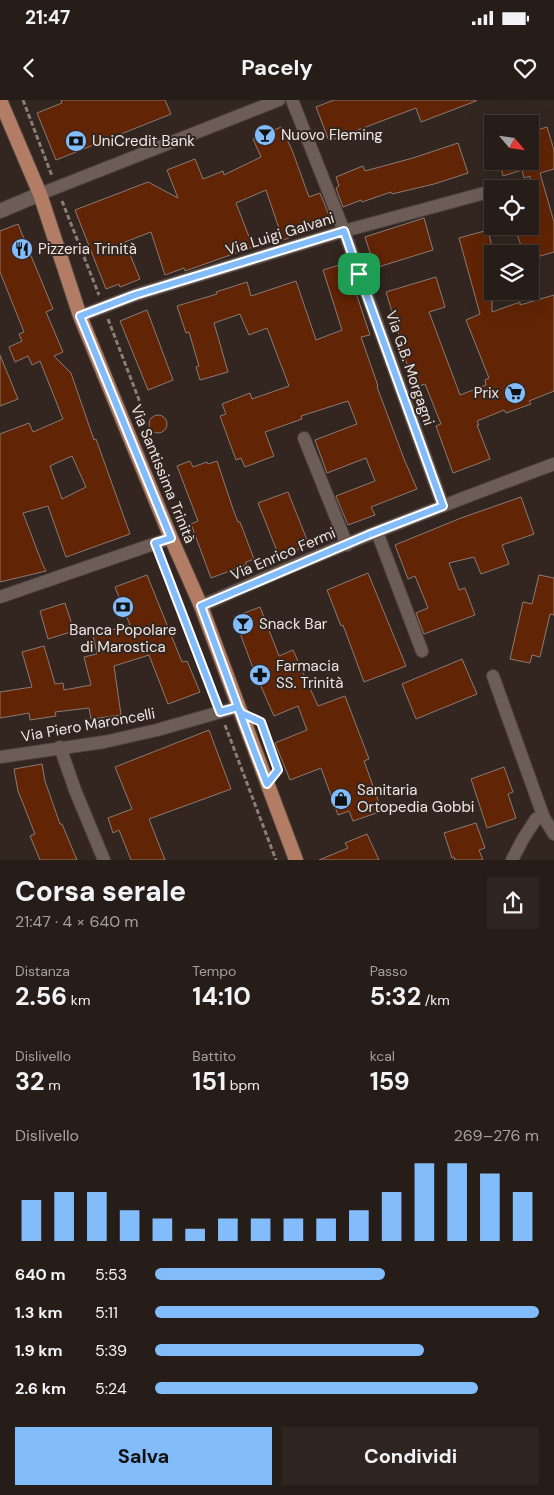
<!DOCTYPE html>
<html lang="it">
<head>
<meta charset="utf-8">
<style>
	body { margin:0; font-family:"DM Sans",sans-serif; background:#2e2521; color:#f1f3f6; height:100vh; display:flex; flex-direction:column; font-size:19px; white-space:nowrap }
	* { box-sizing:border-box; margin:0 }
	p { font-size:16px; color:#a4a1a2 }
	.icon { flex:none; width:28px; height:28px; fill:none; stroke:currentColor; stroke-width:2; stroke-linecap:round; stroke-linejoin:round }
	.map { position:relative; height:760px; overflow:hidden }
	.details { display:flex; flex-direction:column; background:#261c18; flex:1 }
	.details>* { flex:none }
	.needle { width:32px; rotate:119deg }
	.controls { position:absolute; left:484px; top:15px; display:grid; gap:10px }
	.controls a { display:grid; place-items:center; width:55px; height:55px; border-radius:0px; background:#261c18; box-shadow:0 5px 20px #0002,0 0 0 1px #423a37; font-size:25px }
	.pin { position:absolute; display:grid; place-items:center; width:42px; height:42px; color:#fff; margin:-21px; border-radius:10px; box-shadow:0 2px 8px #0006 }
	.round { display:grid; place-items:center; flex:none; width:52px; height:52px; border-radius:0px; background:#2e2521 }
	.overview { display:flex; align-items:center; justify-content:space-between; height:85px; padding:0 15px }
	h1 { font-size:28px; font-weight:700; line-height:38px }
	.stats { display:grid; grid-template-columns:repeat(3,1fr); gap:8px; height:85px; padding:5px 15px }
	.stats div { display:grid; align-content:center }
	.stats b { font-size:25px; font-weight:700 }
	.stats small { font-size:14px; font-weight:400 }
	.stats p { font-size:14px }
	.chart { height:140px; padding:10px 15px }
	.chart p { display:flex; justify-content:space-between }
	.chart svg { width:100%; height:90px; margin-top:5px; stroke:#83bcfb; stroke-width:6 }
	.primary-button { display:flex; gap:10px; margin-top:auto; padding:10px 15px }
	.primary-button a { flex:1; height:58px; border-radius:0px; background:#83bcfb; color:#111; font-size:20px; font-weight:700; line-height:58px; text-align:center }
	.primary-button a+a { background:#2e2521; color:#f1f3f6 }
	ul { padding:0 15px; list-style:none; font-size:16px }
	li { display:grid; grid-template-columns:80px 60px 1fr; align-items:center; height:38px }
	li i { height:12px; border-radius:6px; background:#83bcfb }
	.status { display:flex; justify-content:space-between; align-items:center; height:35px; padding:0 25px; background:#261c18; direction:ltr }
	.status svg { height:14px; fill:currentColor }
	header { display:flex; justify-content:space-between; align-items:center; height:65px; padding:0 15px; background:#261c18; font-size:22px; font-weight:700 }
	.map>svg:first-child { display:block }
	.building { fill:#612405; stroke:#8a7a74; fill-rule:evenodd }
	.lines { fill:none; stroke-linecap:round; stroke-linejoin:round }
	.service-casing { stroke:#4d433e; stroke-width:8 }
	.minor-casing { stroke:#4d433e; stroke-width:14 }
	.tertiary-casing { stroke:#4d433e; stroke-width:16 }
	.primary-casing { stroke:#4d433e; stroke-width:16 }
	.path { stroke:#897e79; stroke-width:3; stroke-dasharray:5 2.5; stroke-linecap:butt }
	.service { stroke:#6c5d57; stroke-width:6 }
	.minor { stroke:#6c5d57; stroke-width:12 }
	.tertiary { stroke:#6c5d57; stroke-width:14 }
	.primary { stroke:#b27c65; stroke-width:14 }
	.route-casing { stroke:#fff; stroke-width:10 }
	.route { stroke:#83bcfb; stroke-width:6 }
	.labels { text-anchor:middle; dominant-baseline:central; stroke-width:4; stroke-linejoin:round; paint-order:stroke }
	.poi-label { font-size:15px; fill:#efe6e2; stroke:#332620; text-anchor:start }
	.street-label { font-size:15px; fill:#efe6e2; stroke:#332620 }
</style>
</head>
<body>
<div class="status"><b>21:47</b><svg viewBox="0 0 49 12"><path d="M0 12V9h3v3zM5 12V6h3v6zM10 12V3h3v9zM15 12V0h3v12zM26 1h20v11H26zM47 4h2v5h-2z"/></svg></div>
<header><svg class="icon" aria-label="back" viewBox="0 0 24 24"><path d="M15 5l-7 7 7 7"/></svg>Pacely<svg class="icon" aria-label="heart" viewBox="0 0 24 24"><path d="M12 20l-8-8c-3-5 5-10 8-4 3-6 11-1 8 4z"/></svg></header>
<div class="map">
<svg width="554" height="760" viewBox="0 0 554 760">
	<rect width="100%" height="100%" fill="#332620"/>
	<!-- building -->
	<g class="building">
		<polygon points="61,0 165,0 171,14 56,60 37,13 62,3"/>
		<polygon points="334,0 476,0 476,1 421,22 416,8 329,41 316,7"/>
		<polygon points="281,27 292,50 309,97 320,93 332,123 283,140 266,90 236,103 253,147 185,171 184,168 165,175 151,132 125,142 140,179 120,187 119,184 106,189 75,110 148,82 178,98 167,70 195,59 203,79 223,71 224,75 261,57 253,39"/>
		<polygon points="547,27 554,50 554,69 540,73 554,122 554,152 530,159 530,154 524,154 514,126 530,126 530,76 524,78 522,70 503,76 499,61 530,61 530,32"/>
		<polygon points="458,43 468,73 434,84 392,94 391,92 362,102 361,100 343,107 336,88 339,86 336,77 363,66 365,71 413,58"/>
		<polygon points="424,118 433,150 375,168 365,137"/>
		<path d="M 18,124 L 53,209 L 46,212 L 63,252 L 54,256 L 71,273 L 94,340 L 96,339 L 130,434 L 66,457 L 48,406 L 23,413 L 42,463 L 46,471 L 0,482 L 0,334 L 29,323 L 33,332 L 63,319 L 40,261 L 32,265 L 28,256 L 15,262 L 9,247 L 22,241 L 19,234 L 24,232 L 0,172 L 0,131 ZM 72,356 L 86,387 L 62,399 L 50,366 Z"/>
		<polygon points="488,130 492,147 492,212 520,202 520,205 554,195 554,291 529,301 531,304 506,313 504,310 477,321 479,325 477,325 490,359 453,373 436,326 441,324 425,284 419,286 418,282 414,283 398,239 400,238 386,192 436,177 445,207 429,212 460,295 486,285 485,280 489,278 466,220 480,214 459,138"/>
		<polygon points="346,163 370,235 361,237 378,286 377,287 404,359 417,389 371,407 375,415 348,425 336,396 375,381 366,358 327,373 315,340 357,324 348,301 301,316 302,319 265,332 274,356 245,367 241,358 236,360 220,316 226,314 222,304 250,293 252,299 289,286 267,228 249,235 240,214 214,223 228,272 200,280 196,267 199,266 189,232 186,233 177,206 217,194 216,192 247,182 251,196 296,181 316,240 342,230 323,170"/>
		<polygon points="147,210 173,280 148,290 120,221"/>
		<polygon points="0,255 18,299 0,306"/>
		<circle cx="158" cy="324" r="9"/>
		<polygon points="190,361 193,367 207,362 208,364 217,361 233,409 238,422 240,422 254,459 246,462 246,465 211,478 191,424 198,421 177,366"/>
		<polygon points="288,392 309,445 279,456 258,403"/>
		<polygon points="521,397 534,434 502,445 509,464 481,474 474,457 449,463 459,490 465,488 475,515 424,534 416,513 428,508 415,476 408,479 395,445 461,418"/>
		<polygon points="368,473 406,566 364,582 343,525 341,526 327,490"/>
		<polygon points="147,475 182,562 187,561 200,592 168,604 149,555 114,566 121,615 91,619 89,608 55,612 56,616 30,620 29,613 0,618 0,592 32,587 22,552 44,546 55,584 63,583 64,590 91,585 84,557 97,554 93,535 130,525 115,487"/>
		<polygon points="539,475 554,478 554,515 550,514 540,557 532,555 530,563 510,559 523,502 532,504"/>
		<polygon points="65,503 74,531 48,539 40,511"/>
		<polygon points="260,507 279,556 293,550 318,606 345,596 369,659 364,661 382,711 353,721 349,711 338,715 321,668 290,680 275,643 307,630 298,606 274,616 253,568 234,517"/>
		<polygon points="462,559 477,594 416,619 402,584"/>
		<polygon points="209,630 231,689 149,719 165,760 131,760 119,730 113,733 108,718 132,709 115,667"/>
		<polygon points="42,664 45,681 60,724 62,724 77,760 40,760 30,736 35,734 18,691 14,669"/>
		<polygon points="504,667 513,692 508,694 516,718 487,728 471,679"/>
		<polygon points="476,723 485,748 479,750 483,760 455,760 454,757 452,758 444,733"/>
		<polygon points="367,734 379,760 319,760 348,748 345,743"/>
	</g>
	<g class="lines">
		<!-- service casing -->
		<g class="service-casing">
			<polyline id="service" points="244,615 261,622 278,670 268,683"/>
		</g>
		<!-- minor casing -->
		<g class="minor-casing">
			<g id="minor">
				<polyline points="292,0 344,131 443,406"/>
				<polyline points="500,89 510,86"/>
				<polyline points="40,94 279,0"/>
				<polyline points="80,216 135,195 344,131 492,91"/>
				<polyline points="304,338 347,445"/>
				<polyline points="377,432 422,551"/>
				<polyline points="0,497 171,438"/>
				<path d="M 201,506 C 316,454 435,408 554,364"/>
				<polyline points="493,576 544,718 554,734"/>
				<polyline points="60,647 75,690 104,760"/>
				<polyline points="0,657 104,642 157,630 238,607"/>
				<polyline points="512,760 523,739 536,719 544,718"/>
			</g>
		</g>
		<!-- tertiary casing -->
		<g class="tertiary-casing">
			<polyline id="tertiary" points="0,111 40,94"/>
		</g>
		<!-- primary casing -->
		<g class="primary-casing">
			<polyline id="primary" points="0,0 40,94 80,216 171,438 201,506 296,760"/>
		</g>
		<!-- path -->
		<g class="path">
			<polyline points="23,0 52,76"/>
			<polyline points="62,101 99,195"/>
			<polyline points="108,219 141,305 138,317"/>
			<polyline points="160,455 215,601"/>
			<polyline points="225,625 276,760"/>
		</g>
		<!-- service -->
		<use href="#service" class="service"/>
		<!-- minor -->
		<use href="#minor" class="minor"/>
		<!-- tertiary -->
		<use href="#tertiary" class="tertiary"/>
		<!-- primary -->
		<use href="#primary" class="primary"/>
	</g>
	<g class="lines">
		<!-- route casing -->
		<g class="route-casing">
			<path id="route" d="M 359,174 L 344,131 L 135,195 L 80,216 L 171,438 L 155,443 L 220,612 L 238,607 C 247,633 257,658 267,684 L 278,670 L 261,622 L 241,613 L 238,607 L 201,506 L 368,435 L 443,406 L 359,174"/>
		</g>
		<!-- route -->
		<use href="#route" class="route"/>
	</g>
	<!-- icons -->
	<defs>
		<g id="bar-disc" transform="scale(1.125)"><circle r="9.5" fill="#83bcfb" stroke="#332620"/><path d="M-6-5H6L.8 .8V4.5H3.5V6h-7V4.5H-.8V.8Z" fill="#111"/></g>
		<g id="bank-disc" transform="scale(1.125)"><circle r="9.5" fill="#83bcfb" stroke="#332620"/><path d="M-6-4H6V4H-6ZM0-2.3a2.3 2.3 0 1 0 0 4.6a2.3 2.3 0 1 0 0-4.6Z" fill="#111"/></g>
		<g id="restaurant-disc" transform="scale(1.125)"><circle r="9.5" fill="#83bcfb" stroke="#332620"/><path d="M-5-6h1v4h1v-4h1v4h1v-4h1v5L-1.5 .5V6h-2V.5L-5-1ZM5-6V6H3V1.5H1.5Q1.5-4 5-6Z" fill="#111"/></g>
		<g id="supermarket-disc" transform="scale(1.125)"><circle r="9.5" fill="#83bcfb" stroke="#332620"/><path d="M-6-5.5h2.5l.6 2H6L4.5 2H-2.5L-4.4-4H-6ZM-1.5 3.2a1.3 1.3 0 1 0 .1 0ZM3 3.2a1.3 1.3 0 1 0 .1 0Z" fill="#111"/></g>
		<g id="pharmacy-disc" transform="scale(1.125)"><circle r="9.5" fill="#83bcfb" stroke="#332620"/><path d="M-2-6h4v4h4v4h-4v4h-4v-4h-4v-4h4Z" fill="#111"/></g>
		<g id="shop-disc" transform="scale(1.125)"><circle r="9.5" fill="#83bcfb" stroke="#332620"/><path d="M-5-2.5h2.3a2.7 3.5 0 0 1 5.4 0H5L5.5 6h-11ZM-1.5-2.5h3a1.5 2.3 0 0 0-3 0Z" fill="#111"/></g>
	</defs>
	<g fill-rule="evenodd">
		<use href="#bar-disc" x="265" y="35"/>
		<use href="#bank-disc" x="76" y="41"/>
		<use href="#restaurant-disc" x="22" y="149"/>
		<use href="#supermarket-disc" x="515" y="293"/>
		<use href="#bank-disc" x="123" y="507"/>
		<use href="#bar-disc" x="243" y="524"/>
		<use href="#pharmacy-disc" x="260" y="575"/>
		<use href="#shop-disc" x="341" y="699"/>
	</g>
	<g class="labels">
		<!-- poi labels -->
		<g class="poi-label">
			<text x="281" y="35">Nuovo Fleming</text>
			<text x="92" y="41">UniCredit Bank</text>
			<text x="38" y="149">Pizzeria Trinità</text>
			<text x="499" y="293" text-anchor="end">Prix</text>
			<text x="259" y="524">Snack Bar</text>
			<text x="123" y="530" text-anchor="middle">Banca Popolare<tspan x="123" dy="17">di Marostica</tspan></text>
			<text x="276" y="566">Farmacia<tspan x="276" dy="17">SS. Trinità</tspan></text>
			<text x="357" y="690">Sanitaria<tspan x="357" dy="17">Ortopedia Gobbi</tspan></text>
		</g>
		<!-- street labels -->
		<g class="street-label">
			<text transform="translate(280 134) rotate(-17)">Via Luigi Galvani</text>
			<text transform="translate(410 268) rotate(71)">Via G.B. Morgagni</text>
			<text transform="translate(163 374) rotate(68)">Via Santissima Trinità</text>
			<text transform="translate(283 454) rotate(-23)">Via Enrico Fermi</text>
			<text transform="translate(88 625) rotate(-10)">Via Piero Maroncelli</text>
		</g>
	</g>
</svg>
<div class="controls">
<a><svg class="needle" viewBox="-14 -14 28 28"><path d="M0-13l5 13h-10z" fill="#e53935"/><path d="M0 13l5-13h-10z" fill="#a4a1a2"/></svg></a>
<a><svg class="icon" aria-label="locate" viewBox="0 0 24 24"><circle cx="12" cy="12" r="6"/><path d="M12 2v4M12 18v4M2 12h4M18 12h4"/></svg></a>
<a><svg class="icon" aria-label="layers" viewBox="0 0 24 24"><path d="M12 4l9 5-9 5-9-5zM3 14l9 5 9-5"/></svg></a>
</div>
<div class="pin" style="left:359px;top:174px;background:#1e9e55"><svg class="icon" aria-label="arrive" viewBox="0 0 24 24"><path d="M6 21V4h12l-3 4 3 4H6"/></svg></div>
</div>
<section class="details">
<div class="overview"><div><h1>Corsa serale</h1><p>21:47 · 4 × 640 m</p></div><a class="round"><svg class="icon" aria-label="share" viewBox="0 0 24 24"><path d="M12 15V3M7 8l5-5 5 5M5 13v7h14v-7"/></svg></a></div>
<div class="stats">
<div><p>Distanza</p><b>2.56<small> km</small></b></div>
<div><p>Tempo</p><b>14:10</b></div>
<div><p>Passo</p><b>5:32<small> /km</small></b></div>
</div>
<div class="stats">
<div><p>Dislivello</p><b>32<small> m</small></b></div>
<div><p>Battito</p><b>151<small> bpm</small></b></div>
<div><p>kcal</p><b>159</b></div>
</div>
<div class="chart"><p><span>Dislivello</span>269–276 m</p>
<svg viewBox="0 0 160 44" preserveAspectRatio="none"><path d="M5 44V24M15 44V20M25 44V20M35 44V29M45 44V33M55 44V38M65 44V33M75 44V33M85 44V33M95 44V33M105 44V29M115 44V20M125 44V6M135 44V6M145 44V11M155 44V20"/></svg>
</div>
<ul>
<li><b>640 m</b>5:53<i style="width:60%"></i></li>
<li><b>1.3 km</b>5:11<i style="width:100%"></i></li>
<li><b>1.9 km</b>5:39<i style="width:70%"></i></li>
<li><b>2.6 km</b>5:24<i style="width:84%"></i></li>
</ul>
<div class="primary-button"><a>Salva</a><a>Condividi</a></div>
</section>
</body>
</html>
